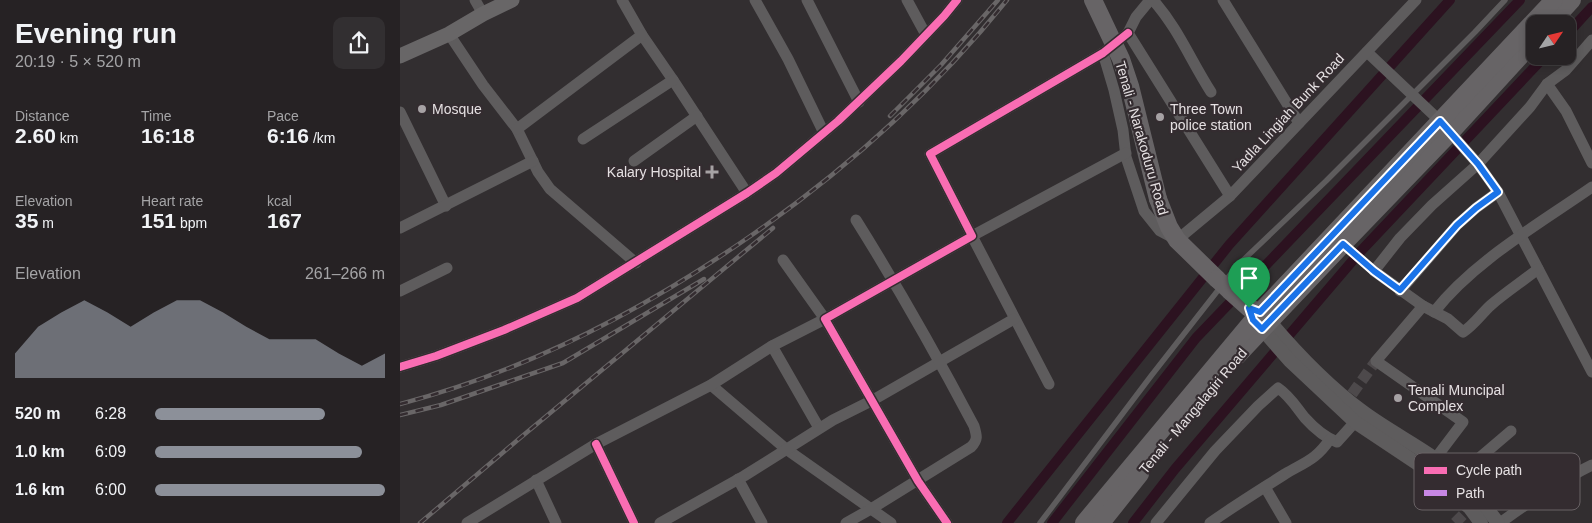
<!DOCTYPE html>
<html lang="en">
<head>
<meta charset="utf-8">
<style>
	body { margin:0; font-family:Arial,sans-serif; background:#322f31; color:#f1f3f6; height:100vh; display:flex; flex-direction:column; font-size:19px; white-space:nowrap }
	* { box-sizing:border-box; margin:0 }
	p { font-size:16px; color:#a4a4a6 }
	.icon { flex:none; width:28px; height:28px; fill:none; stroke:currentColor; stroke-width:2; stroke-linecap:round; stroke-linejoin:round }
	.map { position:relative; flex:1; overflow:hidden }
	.sheet { display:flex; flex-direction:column; background:#262224; width:400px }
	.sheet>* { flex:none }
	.needle { width:32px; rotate:55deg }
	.fabs { position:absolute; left:1126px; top:15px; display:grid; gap:10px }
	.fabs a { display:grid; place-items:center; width:50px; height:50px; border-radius:10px; background:#262224; box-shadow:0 2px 8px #0003,0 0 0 1px #423f41; font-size:25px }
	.pin { position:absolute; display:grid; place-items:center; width:42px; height:42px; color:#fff; margin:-51px -21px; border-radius:50% 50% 50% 0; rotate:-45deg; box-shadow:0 0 5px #0007 }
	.pin .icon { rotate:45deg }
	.round { display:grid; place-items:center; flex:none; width:52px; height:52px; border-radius:10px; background:#322f31 }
	.headline { display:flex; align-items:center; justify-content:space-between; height:85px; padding:0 15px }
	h1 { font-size:28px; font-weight:800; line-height:38px }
	.stats { display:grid; grid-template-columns:repeat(3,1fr); gap:8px; height:85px; padding:5px 15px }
	.stats div { display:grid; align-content:center }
	.stats b { font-size:21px; font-weight:800 }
	.stats small { font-size:14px; font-weight:400 }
	.stats p { font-size:14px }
	.chart { height:140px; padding:10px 15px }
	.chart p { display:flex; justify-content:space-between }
	.chart svg { width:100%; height:90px; margin-top:5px; fill:#8c9099; opacity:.7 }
	ul { padding:0 15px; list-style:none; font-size:16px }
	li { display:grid; grid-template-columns:80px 60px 1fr; align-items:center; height:38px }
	li i { height:12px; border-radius:6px; background:#8c9099 }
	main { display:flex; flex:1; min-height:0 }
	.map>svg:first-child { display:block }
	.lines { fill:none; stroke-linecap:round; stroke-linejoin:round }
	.canal { stroke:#2c1220; stroke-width:10 }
	.minor-tunnel { stroke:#4d494b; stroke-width:11; stroke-dasharray:11 5.5; stroke-linecap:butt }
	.service { stroke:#5e5c5d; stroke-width:5.5 }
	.pedestrian { stroke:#5e5c5d; stroke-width:8 }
	.minor { stroke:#5e5c5d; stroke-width:11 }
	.tertiary { stroke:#5e5c5d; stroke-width:14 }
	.secondary { stroke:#686667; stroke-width:15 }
	.primary { stroke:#676466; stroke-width:18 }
	.rail-casing { stroke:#696667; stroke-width:4.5 }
	.rail { stroke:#342c30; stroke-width:2.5; stroke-dasharray:8; stroke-linecap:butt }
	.primary-bridge { stroke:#676466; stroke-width:18 }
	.quiet { stroke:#c787e3; stroke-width:6; stroke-dasharray:12 6; stroke-linecap:butt }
	.cycleway-casing { stroke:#342c30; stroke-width:11 }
	.cycleway { stroke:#f96db3; stroke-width:8 }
	.route-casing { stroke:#fff; stroke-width:10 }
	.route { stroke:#1a73e8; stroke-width:6 }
	.poi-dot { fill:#a6a2a4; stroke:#342c30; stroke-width:2 }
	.labels { text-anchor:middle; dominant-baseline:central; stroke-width:4.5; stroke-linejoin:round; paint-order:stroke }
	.poi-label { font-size:14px; fill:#e5e0e2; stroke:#342c30; text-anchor:start }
	.street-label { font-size:14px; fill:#e5e0e2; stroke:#342c30 }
	.key { fill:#342c30; stroke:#696265; stroke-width:1 }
	.key-label { font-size:14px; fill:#e5e0e2 }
</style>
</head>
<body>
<main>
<section class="sheet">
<div class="headline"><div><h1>Evening run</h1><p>20:19 · 5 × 520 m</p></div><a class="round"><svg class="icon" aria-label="share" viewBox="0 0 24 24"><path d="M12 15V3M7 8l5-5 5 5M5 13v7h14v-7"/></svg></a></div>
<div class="stats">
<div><p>Distance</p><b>2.60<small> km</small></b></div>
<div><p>Time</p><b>16:18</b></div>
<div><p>Pace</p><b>6:16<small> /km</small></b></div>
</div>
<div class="stats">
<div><p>Elevation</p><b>35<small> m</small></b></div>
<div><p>Heart rate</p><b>151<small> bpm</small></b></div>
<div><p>kcal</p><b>167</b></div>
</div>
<div class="chart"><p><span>Elevation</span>261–266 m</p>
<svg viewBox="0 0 160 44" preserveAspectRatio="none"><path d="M0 44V32L10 19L20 12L30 6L40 12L50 19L60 12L70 6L80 6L90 12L100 19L110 25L120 25L130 25L140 32L150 38L160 32V44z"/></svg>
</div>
<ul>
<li><b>520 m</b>6:28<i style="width:74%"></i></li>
<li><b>1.0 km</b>6:09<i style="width:90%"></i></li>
<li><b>1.6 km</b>6:00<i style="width:100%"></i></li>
</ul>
</section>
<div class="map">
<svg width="1192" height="523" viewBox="0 0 1192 523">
	<rect width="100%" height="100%" fill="#322e30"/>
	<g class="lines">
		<!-- canal -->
		<g class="canal">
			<polyline points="1168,33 1192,7"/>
			<polyline points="607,523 829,245 1050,0"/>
			<polyline points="652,523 796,338 1120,0"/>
			<polyline points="733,523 775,469 960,252 1145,56"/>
		</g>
		<!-- minor-tunnel -->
		<g class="minor-tunnel">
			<polyline points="952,394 976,361"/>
			<polyline points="1055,523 1070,508"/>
		</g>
		<!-- service -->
		<polyline class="service" points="640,523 751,376 837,266 926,181 1075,32 1105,0"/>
		<!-- pedestrian -->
		<polyline class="pedestrian" points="943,244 974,271"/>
		<!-- minor -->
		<g class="minor">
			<polyline points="75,0 83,14"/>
			<polyline points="222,0 242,35 273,80 347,193"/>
			<polyline points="355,0 388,59 424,133"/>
			<polyline points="407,0 459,102"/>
			<polyline points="507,0 526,35"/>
			<polyline points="750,0 736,17 728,33 830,196"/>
			<path d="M 753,0 C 778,28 791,61 811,92"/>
			<polyline points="823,0 899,123"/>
			<polyline points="49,34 83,85 117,129 138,172 150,189 236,263"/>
			<polyline points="967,52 1040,121 1078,164 1098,192 1192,372"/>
			<polyline points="703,53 714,90 723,130 726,157 744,211 760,231 777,240 830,196 1016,0"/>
			<polyline points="1147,84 1166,111 1192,163"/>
			<polyline points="0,112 46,206"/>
			<polyline points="117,129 242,35"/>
			<polyline points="183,139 273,80"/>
			<polyline points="234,161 297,116"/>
			<polyline points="0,228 133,161"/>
			<path d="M 1138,269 C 1123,281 1106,292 1091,305 C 1081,314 1074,325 1063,332 L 1048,319 L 1023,306 L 974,271 L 1000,238 L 1032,205 L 1078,164 L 1130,107 L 1147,84 L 1166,70 L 1192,40"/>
			<polyline points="0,291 47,268"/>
			<polyline points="1000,291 1057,225 1076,208 1098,192"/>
			<polyline points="1023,306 976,361 1063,422 1035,459"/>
			<path d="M 1034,312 C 1074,261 1139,224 1192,187"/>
			<polyline points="372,346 419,428"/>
			<polyline points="0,367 36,356 104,330 177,298 347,193 376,173 438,121 501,61 544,16 557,0"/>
			<polyline points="649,384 572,236 726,153"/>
			<polyline points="311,385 386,449 491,523"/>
			<polyline points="196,444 234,523"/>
			<polyline points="1057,477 1111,431"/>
			<polyline points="338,479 362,523"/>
			<polyline points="136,480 156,523"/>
			<polyline points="865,487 886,523"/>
			<polyline points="67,523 196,444 311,385 372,346 425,319 383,260"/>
			<polyline points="260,523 344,476 433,420 473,400 614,319"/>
			<path d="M 446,523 L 471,509 L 571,447 C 578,440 577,436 574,426 C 537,356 498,287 456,220"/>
			<polyline points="547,523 518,481 425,319 572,236 530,154 703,53 728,33"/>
			<path d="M 756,523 L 815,451 L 858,406 L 878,388 C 890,396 896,407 905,418 C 914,428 924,437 937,442 L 955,422"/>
			<path d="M 810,523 C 834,506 860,490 885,474 C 905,462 916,460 930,439"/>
			<path d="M 1100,523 C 1129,502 1159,481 1192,465"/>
		</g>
		<!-- tertiary -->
		<g class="tertiary">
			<path d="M 870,322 C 898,355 929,387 963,412 C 986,429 1011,442 1034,458 C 1059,476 1080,499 1098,523"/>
			<polyline points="862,329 890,361 955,422 1027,470 1070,508 1081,523"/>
		</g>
		<!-- secondary -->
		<polyline class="secondary" points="0,56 49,34 83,14 112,0"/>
		<!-- primary -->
		<g class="primary">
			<polyline points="1150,24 1172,0"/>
			<polyline points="758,199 769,227 777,240 817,279"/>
			<polyline points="830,291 849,308 860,312 868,320"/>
			<polyline points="837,356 943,244 1050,133 1135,40"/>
			<polyline points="684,523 860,312 1154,0"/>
			<polyline points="701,523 740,474"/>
		</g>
		<!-- rail casing -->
		<g class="rail-casing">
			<g id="rail">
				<polyline points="490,116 541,65 598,0"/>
				<path d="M 0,404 C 127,371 242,311 349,237 C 446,170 533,92 607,0"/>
				<polyline points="0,415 41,405 163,363 304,279"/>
				<polyline points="20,523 120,438 373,228"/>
			</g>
		</g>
		<!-- rail -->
		<use href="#rail" class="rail"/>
		<!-- primary-bridge -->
		<g class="primary-bridge">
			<polyline points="693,0 721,59 730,86 758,199"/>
			<polyline points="817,279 830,291"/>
		</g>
		<!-- quiet -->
		<polyline class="quiet" points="943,244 974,271"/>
		<!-- cycleway casing -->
		<g class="cycleway-casing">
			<g id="cycleway">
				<polyline points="0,367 36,356 104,330 177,298 347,193 376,173 438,121 501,61 544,16 557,0"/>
				<polyline points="196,444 234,523"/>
				<polyline points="547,523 518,481 425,319 572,236 530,154 703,53 728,33"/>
			</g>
		</g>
		<!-- cycleway -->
		<use href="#cycleway" class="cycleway"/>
	</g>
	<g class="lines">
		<!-- route casing -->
		<g class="route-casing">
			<polygon id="route" points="1040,121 1078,164 1098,192 1076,208 1057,225 1000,290 974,271 943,244 862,329 853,320 849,308 860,312"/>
		</g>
		<!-- route -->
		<use href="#route" class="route"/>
	</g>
	<!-- markers -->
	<g class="poi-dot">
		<circle cx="22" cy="109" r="5"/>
		<circle cx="760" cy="117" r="5"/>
		<path d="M309.5 164.5h5v5h5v5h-5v5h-5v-5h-5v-5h5z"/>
		<circle cx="998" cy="398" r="5"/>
	</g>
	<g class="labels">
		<!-- poi labels -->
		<g class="poi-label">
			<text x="32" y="109">Mosque</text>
			<text x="770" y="109">Three Town<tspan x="770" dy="16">police station</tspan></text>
			<text x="301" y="172" text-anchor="end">Kalary Hospital</text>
			<text x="1008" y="390">Tenali Muncipal<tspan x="1008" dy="16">Complex</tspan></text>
		</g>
		<!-- street labels -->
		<g class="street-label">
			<text transform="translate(888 113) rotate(-47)">Yadla Lingiah Bunk Road</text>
			<text transform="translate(742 138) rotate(74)">Tenali - Narakoduru Road</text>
			<text transform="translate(793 411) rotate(-50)">Tenali - Mangalagiri Road</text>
		</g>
	</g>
	<!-- legend -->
	<rect x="1014" y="453" width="166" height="57" rx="8" class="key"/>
	<rect x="1024" y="467" width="23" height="7" fill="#f96db3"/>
	<rect x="1024" y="490" width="23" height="6" fill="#c787e3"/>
	<g class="key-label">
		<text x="1056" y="475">Cycle path</text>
		<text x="1056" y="498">Path</text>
	</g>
</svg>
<div class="fabs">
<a><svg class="needle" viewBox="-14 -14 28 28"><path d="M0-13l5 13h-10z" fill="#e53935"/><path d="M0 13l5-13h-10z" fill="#a4a4a6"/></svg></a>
</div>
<div class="pin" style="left:849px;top:308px;background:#1e9e55"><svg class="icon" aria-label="arrive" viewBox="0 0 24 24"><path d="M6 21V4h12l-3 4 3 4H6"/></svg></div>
</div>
</main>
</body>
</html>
